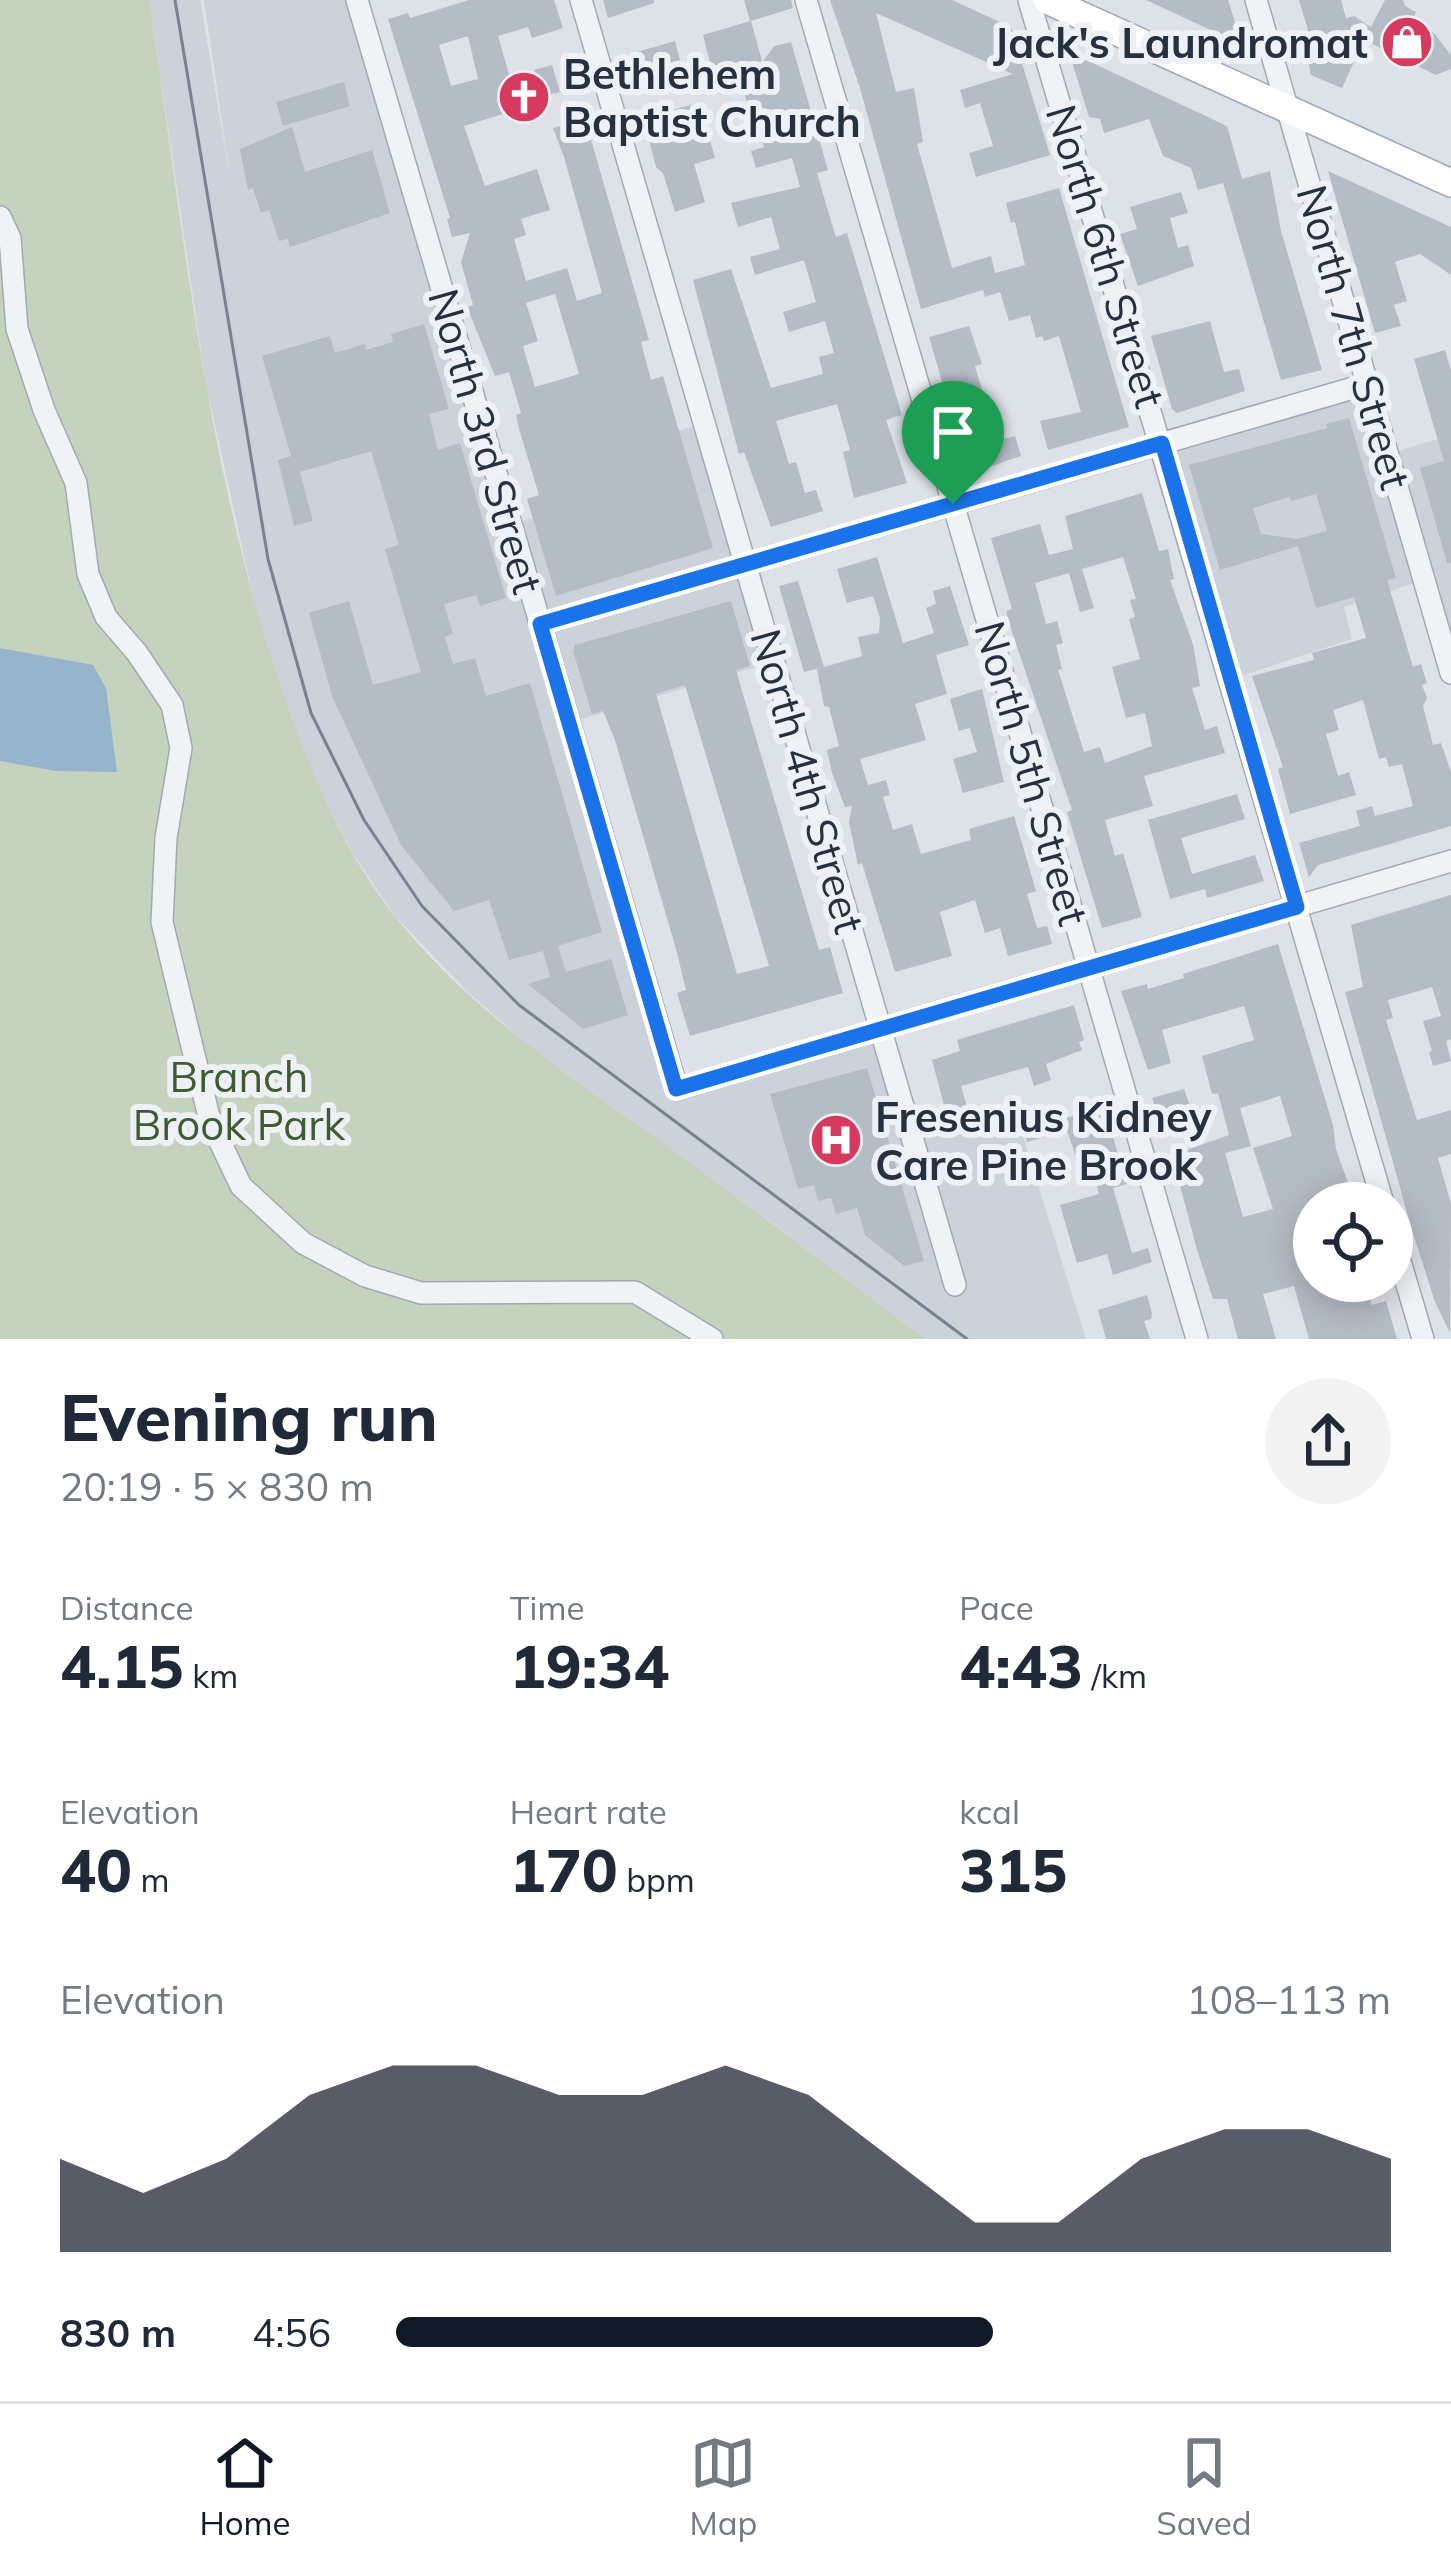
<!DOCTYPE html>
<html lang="en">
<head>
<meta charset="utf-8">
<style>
	body { margin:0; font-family:Mulish,sans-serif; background:#f2f2f3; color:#1f2937; height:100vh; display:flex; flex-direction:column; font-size:45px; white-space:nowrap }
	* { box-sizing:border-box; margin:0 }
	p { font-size:39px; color:#747a83 }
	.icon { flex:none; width:66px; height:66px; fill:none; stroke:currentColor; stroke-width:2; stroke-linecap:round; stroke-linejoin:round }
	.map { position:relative; height:1339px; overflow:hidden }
	.drawer { display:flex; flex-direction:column; background:#fff; flex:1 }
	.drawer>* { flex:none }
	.controls { position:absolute; left:1293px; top:1182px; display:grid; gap:24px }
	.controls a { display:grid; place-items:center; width:120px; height:120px; border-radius:50%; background:#fff; box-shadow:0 6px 30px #0003; font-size:60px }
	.pin { position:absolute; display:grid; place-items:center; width:102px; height:102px; color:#fff; margin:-123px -51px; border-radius:50% 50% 50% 0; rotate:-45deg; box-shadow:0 0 12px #0007 }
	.pin .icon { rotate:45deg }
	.round { display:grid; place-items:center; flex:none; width:126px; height:126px; border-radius:63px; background:#f2f2f3 }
	.summary { display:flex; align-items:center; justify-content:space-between; height:204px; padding:0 60px }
	h1 { font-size:66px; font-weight:800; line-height:90px }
	.metrics { display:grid; grid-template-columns:repeat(3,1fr); gap:18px; height:204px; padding:12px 60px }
	.metrics div { display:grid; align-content:center }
	.metrics b { font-size:60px; font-weight:800 }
	.metrics small { font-size:33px; font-weight:400 }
	.metrics p { font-size:33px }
	.chart { height:336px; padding:24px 60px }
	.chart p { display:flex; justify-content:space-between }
	.chart svg { width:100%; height:216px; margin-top:12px; fill:#111827; opacity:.7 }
	ul { padding:0 60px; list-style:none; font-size:39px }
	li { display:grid; grid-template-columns:192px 144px 1fr; align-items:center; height:90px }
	li i { height:30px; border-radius:15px; background:#111827 }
	.dock { display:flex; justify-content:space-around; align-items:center; height:168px; border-top:3px solid #e0e1e3; background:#fff; font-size:33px; color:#747a83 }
	.dock a { display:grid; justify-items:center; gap:6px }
	.dock .selected { color:#111827 }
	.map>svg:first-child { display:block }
	.built { fill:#cbd2da }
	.green { fill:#c5d3be }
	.water { fill:#96b4cb }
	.building { fill:#b4bcc5; fill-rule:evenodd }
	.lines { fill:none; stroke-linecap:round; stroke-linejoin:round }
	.minor-casing { stroke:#a2a9b2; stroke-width:24 }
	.major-casing { stroke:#9ca8b4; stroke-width:30 }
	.minor { stroke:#f0f3f6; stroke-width:21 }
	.major { stroke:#fff; stroke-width:27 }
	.tram { stroke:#768393; stroke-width:3 }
	.route-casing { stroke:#fff; stroke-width:24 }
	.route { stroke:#1a73e8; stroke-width:15 }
	.labels { text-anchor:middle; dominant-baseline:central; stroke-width:12; stroke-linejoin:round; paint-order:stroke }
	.poi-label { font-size:42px; font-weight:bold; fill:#263140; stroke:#edf1f6; text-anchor:start }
	.street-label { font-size:42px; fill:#263140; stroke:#edf1f6 }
	.park-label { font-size:42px; fill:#3e5c32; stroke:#edf1f6 }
</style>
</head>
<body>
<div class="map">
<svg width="1451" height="1339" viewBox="0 0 1451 1339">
	<rect width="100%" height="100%" fill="#dde2e8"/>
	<!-- built -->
	<g class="built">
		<polygon points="149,0 200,0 231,183 204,0 354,0 505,526 611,496 598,455 701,424 770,663 572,722 676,1084 875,1025 908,1138 1013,1105 1086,1339 925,1339 775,1225 530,1047 469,993 394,915 352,852 309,772 258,619 206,384"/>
		<polygon points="1368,387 1420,581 1344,607 1352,639 1238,677 1167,447"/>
		<polygon points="1451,435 1451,657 1391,453"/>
	</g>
	<!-- green -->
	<path class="green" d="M 0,0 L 149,0 C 183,227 205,459 278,678 C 306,762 338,843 393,914 C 468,1009 572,1078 670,1148 C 756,1211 840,1274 925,1339 L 0,1339 Z"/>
	<!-- water -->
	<polygon class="water" points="0,648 93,665 106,688 117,772 56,771 0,761"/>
	<!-- building -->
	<g class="building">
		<path d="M 469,0 L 554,0 L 563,28 L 532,38 L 528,27 L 498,36 L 519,109 L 464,126 L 485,186 L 537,169 L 550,210 L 521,219 L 526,235 L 514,239 L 526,281 L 567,268 L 577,301 L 602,293 L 564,157 L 553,128 L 585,119 L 649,340 L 641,342 L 651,380 L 663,376 L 713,548 L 556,596 L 527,499 L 539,495 L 519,429 L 516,415 L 521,413 L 509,372 L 495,376 L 467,307 L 473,305 L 461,262 L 470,233 L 452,237 L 447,219 L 450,218 L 388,19 L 408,13 L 410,18 ZM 468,36 L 478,79 L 451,86 L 439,45 ZM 555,294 L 579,374 L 535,387 L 523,346 L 538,341 L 526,303 Z"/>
		<polygon points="603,0 654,0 654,3 608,18"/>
		<polygon points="744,0 791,0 793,8 751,21 762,61 713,75 703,35 750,21"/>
		<polygon points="830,0 952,0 1011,27 1050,155 976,177 969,153 993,146 980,103 965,108 960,90 1013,74 876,13 896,92 914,88 923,142 917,144 952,268 991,256 995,273 1025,265 1015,222 1011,223 1006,203 1059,188 1129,427 1048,450 1040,421 1081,412 1059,336 1044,341 1042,336 1036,338 1030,315 1009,321 1000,292 985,297 983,290 921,309 860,88"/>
		<polygon points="1146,0 1228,0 1242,44 1226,37"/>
		<polygon points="1299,0 1341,0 1346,18 1354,16 1371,27 1385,0 1403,0 1405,6 1416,12 1412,23 1433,32 1451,55 1451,69 1436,75 1364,40 1342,88 1311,75 1302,31 1308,30"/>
		<polygon points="675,41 680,60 628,75 623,56"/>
		<polygon points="791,42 828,170 817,173 828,211 836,237 847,233 902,415 886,420 907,483 854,498 843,452 850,450 837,404 776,421 789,464 796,462 805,493 816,490 823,511 771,527 744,452 739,454 693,280 731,269 771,388 823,374 819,357 834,353 825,321 789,332 783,312 816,302 804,260 755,275 750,257 780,249 771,217 738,227 731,203 800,187 792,158 756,168 751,151 764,147 757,126 796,114 748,105 743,90 774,46"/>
		<polygon points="1069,52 1227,126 1242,179 1270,171 1281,231 1322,370 1281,380 1223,183 1198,190 1191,168 1163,156 1149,119 1104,133 1100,119 1089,117"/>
		<polygon points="552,65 560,92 542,96 534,70"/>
		<polygon points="344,82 350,106 283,126 276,102"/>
		<polygon points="699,103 715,158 694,164 705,202 675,212 663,173 656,167 643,117"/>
		<polygon points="292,127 305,172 372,150 390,213 290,247 288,239 279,241 269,210 261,213 253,188 248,190 240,149"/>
		<polygon points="1328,171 1451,227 1451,275 1420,254 1395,262 1407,301 1394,305 1401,326 1375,333"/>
		<polygon points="1181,192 1188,213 1170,218 1178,248 1188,245 1194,266 1138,286 1120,234 1137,229 1130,207"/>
		<polygon points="1210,321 1224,372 1239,369 1245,391 1177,413 1172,409 1151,336"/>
		<polygon points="424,324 449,409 429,414 438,450 460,443 506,598 480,606 476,595 444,604 453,634 445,637 453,664 475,658 486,696 530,683 602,932 558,946 566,972 611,959 628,1015 583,1029 528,984 550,977 543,951 509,960 489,900 454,911 401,845 332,696 309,613 349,601 373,685 421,672 385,549 399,545 371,451 300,472 313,521 294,526 278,460 291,456 262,356 330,336 335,353 365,344 366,350 393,342 391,334"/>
		<polygon points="969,326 982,364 975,366 989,413 998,418 1004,439 1015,436 1021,456 969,474 929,337"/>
		<polygon points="1445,350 1451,371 1451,563 1447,563 1420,468 1444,461 1414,359"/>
		<path d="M 1349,418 L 1396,578 L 1387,580 L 1413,667 L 1421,664 L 1427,683 L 1422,685 L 1427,698 L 1423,706 L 1433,745 L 1441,743 L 1451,772 L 1451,826 L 1318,865 L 1309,877 L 1299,843 L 1360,826 L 1356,811 L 1372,806 L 1375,816 L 1413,806 L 1402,764 L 1389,767 L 1386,757 L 1379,759 L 1363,700 L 1333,710 L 1339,730 L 1326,734 L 1338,776 L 1349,772 L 1356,795 L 1290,814 L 1278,769 L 1283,767 L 1252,676 L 1314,660 L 1312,653 L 1366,638 L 1354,597 L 1316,608 L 1298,546 L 1220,570 L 1189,465 L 1327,428 L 1326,424 ZM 1316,494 L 1327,531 L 1297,539 L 1261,534 L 1253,508 L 1289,497 L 1291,501 Z"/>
		<path d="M 1142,493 L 1159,551 L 1168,549 L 1174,579 L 1170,580 L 1193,644 L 1200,686 L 1192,688 L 1205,730 L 1217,726 L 1225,753 L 1144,776 L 1153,806 L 1105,820 L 1115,856 L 1123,853 L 1142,917 L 1102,928 L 1067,812 L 1072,810 L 1012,632 L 1006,611 L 1012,609 L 991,538 L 1040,524 L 1049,555 L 1073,549 L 1065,516 ZM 1123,557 L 1136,599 L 1130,600 L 1135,617 L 1129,619 L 1140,659 L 1112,667 L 1126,718 L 1145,713 L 1152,746 L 1105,763 L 1100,747 L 1084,752 L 1058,670 L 1062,669 L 1056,645 L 1063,643 L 1057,621 L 1046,624 L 1035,583 L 1069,573 L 1080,612 L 1094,608 L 1082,569 Z"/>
		<polygon points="877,557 903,643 934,633 926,608 936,604 933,591 950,586 969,645 936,655 947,694 915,704 926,740 860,759 868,785 886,780 890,795 883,797 893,830 912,824 921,854 971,840 969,829 1014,816 1036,891 1027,894 1037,928 1047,926 1052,944 1008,956 1000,928 985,933 975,900 940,912 952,956 895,972 862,863 858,865 849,822 852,806 845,807 832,773 827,750 839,746 829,707 824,706 817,669 862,656 858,637 879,633 880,618 873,596 847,603 837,569"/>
		<polygon points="798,581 824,667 804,672 779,586"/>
		<path d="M 731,601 L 750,666 L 736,670 L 747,708 L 819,950 L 830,947 L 843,993 L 690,1036 L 677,993 L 686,990 L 676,949 L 615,740 L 603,711 L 592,714 L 573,651 L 575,645 ZM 685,685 L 769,966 L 737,974 L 656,694 Z"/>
		<polygon points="982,689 1004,782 963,793 953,759 977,752 970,728 959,731 950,699"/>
		<polygon points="1237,794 1245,819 1181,838 1192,874 1255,855 1264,881 1207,898 1205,889 1170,899 1148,820"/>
		<polygon points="1451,895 1451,1039 1446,1041 1451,1061 1433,1066 1429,1052 1432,1051 1423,1021 1441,1016 1432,987 1388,1000 1393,1018 1386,1020 1417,1120 1451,1110 1451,1154 1438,1158 1451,1204 1450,1333 1435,1302 1412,1230 1345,992 1363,987 1351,925"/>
		<path d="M 1278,944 L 1333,1125 L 1336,1149 L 1355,1203 L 1314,1203 L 1314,1228 L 1300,1232 L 1313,1281 L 1364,1281 L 1372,1305 L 1386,1301 L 1397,1339 L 1309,1339 L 1294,1286 L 1263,1294 L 1276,1339 L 1238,1339 L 1227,1299 L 1213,1299 L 1197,1250 L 1172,1155 L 1229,1135 L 1218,1093 L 1212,1094 L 1202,1056 L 1254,1040 L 1244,1006 L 1162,1030 L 1171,1063 L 1148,1070 L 1121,991 L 1147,984 L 1148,989 L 1184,978 L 1183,974 ZM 1280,1096 L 1292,1136 L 1253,1148 L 1273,1209 L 1243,1217 L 1225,1153 L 1251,1146 L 1240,1108 Z"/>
		<polygon points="1074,1005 1084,1040 1079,1042 1082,1050 1046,1064 1051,1080 1034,1086 1028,1067 961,1086 968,1110 947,1116 932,1060 960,1051 957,1040"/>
		<polygon points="867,1068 924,1261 904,1266 865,1235 857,1208 836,1214 831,1198 818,1201 814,1185 798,1189 770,1094"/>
		<polygon points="1184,1089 1193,1115 1162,1124 1152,1098"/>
		<polygon points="1036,1105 1045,1137 1027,1142 1019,1109"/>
		<polygon points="1104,1107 1127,1184 1113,1188 1132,1253 1148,1248 1152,1262 1113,1275 1107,1254 1077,1263 1060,1205 1099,1194 1087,1151 1075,1154 1063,1119"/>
		<polygon points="1147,1295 1152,1313 1151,1319 1144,1321 1150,1339 1106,1339 1098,1310"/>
	</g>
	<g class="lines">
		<!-- minor casing -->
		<g class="minor-casing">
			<g id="minor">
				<polyline points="357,0 677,1089 1451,861"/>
				<polyline points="581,0 955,1285"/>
				<polyline points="806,0 1197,1339"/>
				<polyline points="1029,0 1383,1203"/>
				<polyline points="1256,0 1451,673"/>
				<polyline points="0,217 10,238 17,329 44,410 76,483 88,574 106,617 137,653 172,705 181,748 166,838 162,922 210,1121 241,1186 303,1243 365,1276 421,1293 635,1292 712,1339"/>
				<polyline points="540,624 1367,384"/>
				<polyline points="1392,1234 1423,1339"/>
			</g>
		</g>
		<!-- major casing -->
		<g class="major-casing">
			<polyline id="major" points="1047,0 1451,183"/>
		</g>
		<!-- minor -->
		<use href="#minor" class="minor"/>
		<!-- major -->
		<use href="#major" class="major"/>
		<!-- tram -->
		<polyline class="tram" points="175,0 268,559 311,713 364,820 422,906 519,1005 967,1339"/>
	</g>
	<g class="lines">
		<!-- route casing -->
		<g class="route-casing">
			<polygon id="route" points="1162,443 1297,907 676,1089 540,624"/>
		</g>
		<!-- route -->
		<use href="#route" class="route"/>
	</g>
	<!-- icons -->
	<defs>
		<g id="shop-disc" transform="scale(2.7)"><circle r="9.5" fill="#d63a5e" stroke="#edf1f6"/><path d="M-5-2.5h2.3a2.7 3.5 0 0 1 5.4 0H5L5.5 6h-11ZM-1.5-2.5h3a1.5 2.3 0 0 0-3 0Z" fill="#fff"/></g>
		<g id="church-disc" transform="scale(2.7)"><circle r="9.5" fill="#d63a5e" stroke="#edf1f6"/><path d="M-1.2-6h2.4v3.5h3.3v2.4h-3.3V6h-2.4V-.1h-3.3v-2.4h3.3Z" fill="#fff"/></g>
		<g id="hospital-disc" transform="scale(2.7)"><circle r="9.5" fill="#d63a5e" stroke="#edf1f6"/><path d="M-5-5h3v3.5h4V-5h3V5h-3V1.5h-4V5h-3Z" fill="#fff"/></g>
	</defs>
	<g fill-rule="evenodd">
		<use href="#shop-disc" x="1407" y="42"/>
		<use href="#church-disc" x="524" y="97"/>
		<use href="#hospital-disc" x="836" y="1140"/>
	</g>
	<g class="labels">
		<!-- poi labels -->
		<g class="poi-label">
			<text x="1368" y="42" text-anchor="end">Jack's Laundromat</text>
			<text x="563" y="73">Bethlehem<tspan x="563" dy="48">Baptist Church</tspan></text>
			<text x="875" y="1116">Fresenius Kidney<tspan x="875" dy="48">Care Pine Brook</tspan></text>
		</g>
		<!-- street labels -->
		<g class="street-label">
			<text transform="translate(1106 256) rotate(73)">North 6th Street</text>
			<text transform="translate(1354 337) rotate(74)">North 7th Street</text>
			<text transform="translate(486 441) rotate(74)">North 3rd Street</text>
			<text transform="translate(1032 773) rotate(74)">North 5th Street</text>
			<text transform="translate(808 781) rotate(74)">North 4th Street</text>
		</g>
		<!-- park labels -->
		<g class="park-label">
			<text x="239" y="1076">Branch<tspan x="239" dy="48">Brook Park</tspan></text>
		</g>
	</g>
</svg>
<div class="controls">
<a><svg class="icon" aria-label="locate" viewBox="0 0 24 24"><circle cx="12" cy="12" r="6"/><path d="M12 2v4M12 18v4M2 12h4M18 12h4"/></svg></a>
</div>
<div class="pin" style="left:953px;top:504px;background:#1e9e55"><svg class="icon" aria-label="arrive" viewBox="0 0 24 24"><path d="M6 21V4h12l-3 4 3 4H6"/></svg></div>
</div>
<section class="drawer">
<div class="summary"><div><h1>Evening run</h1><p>20:19 · 5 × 830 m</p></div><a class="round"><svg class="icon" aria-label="share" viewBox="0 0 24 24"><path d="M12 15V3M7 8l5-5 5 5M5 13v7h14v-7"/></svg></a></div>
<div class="metrics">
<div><p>Distance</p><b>4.15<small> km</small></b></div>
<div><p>Time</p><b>19:34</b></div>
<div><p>Pace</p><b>4:43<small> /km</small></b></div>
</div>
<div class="metrics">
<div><p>Elevation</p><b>40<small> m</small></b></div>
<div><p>Heart rate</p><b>170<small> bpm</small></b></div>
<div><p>kcal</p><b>315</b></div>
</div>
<div class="chart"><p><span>Elevation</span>108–113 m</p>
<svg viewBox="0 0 160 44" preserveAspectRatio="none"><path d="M0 44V25L10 32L20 25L30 12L40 6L50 6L60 12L70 12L80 6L90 12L100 25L110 38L120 38L130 25L140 19L150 19L160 25V44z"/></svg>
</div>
<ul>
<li><b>830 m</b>4:56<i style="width:60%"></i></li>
</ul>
</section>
<nav class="dock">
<a class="selected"><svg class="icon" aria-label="home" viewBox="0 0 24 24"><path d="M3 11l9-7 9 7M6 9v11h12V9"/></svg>Home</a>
<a><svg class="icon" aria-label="map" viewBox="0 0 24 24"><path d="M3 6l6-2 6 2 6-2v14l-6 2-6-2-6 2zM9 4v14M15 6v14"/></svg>Map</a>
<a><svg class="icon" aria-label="saved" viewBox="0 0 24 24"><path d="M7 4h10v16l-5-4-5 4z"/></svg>Saved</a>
</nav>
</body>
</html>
